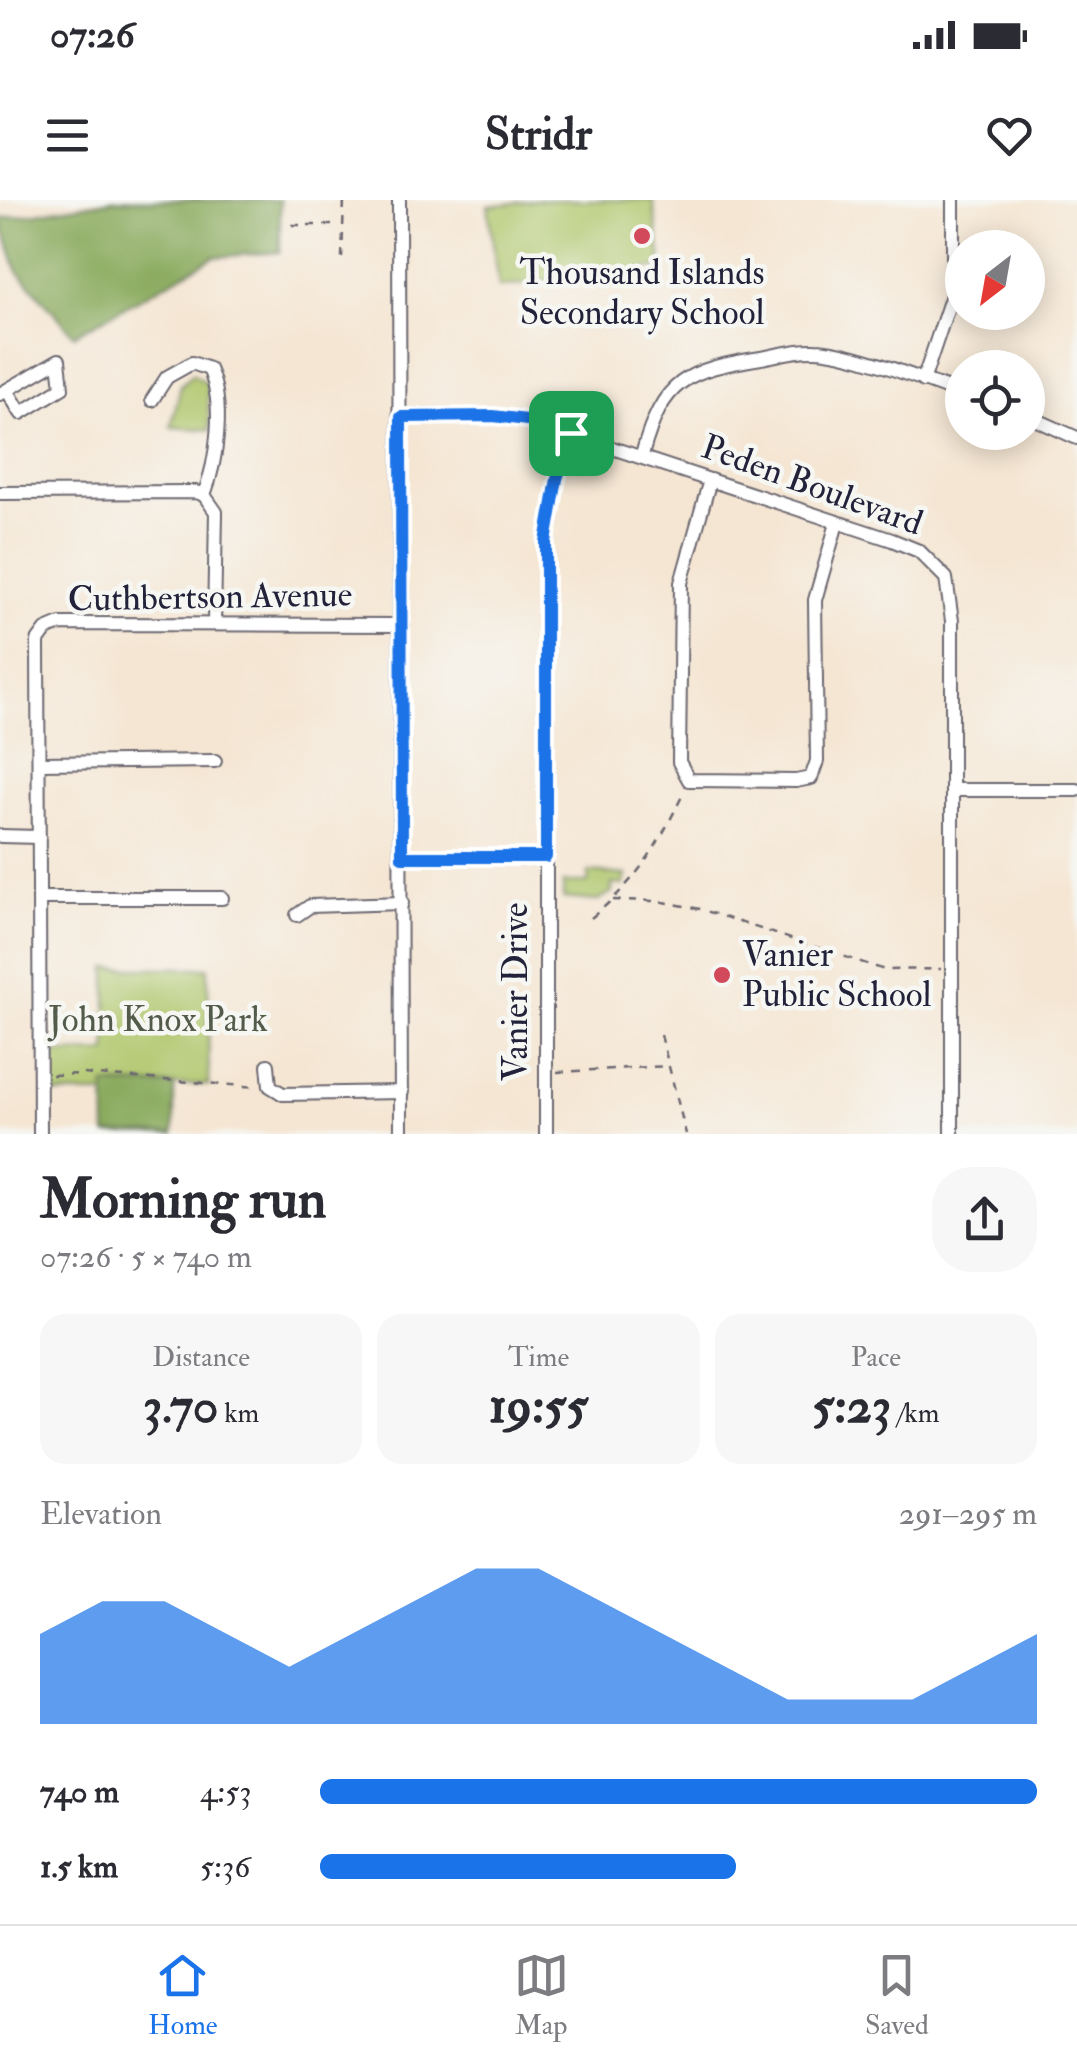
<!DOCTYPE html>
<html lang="en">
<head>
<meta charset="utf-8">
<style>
	body { margin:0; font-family:"IM FELL Double Pica",serif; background:#f7f7f7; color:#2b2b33; height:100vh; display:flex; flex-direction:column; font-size:38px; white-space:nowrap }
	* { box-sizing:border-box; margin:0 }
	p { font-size:32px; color:#7c7c81 }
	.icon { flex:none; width:55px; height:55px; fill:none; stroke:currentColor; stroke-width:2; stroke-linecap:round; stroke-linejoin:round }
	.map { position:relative; height:934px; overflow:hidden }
	.panel { display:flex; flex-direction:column; background:#fff; flex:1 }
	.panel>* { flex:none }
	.needle { width:65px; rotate:211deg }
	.fabs { position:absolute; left:945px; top:30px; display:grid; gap:20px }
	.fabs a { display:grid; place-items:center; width:100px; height:100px; border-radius:50%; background:#fff; box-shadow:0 5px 25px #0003; font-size:50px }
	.pin { position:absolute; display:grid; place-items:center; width:85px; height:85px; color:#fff; margin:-42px; border-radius:20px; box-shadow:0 5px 15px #0006 }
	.round { display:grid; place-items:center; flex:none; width:105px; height:105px; border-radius:40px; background:#f7f7f7 }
	.head { display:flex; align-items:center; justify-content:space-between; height:170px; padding:0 40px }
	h1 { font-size:55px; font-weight:800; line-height:75px }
	.figures { display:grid; grid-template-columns:repeat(3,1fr); gap:15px; height:170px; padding:10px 40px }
	.figures div { display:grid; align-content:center; border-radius:25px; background:#f7f7f7; text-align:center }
	.figures b { font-size:50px; font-weight:800 }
	.figures small { font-size:28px; font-weight:400 }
	.figures p { font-size:28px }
	.chart { height:280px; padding:20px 40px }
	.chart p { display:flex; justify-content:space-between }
	.chart svg { width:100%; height:180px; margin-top:10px; fill:#1a73e8; opacity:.7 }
	ul { padding:0 40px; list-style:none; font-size:32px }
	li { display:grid; grid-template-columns:160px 120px 1fr; align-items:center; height:75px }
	li i { height:25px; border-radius:12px; background:#1a73e8 }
	.status { display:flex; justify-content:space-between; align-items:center; height:70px; padding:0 50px; background:#fff; direction:ltr }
	.status svg { height:28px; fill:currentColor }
	header { display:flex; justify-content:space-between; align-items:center; height:130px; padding:0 40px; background:#fff; font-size:45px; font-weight:800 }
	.tab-bar { display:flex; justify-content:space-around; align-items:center; height:140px; border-top:2px solid #e1e1e2; background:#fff; font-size:28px; color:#7c7c81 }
	.tab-bar a { display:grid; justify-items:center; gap:5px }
	.tab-bar .current { color:#1a73e8 }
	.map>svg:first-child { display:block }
	.green { fill:#afc66a; stroke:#687452; stroke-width:2.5 }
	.forest { fill:#8bab5e; stroke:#56664c; stroke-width:2.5 }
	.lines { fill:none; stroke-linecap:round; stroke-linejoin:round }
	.minor-casing { stroke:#6c6770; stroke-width:16 }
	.path { stroke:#6c6770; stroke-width:2.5; stroke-dasharray:8 8; stroke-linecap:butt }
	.minor { stroke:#fff; stroke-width:12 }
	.route-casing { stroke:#fff; stroke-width:20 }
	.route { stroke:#1a73e8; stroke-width:12 }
	.poi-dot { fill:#d1495b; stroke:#f6f6f2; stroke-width:4 }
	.labels { text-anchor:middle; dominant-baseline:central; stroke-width:9; stroke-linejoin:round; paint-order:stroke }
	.poi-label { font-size:35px; fill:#22223b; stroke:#f6f6f2 }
	.street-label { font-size:35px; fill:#22223b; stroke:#f6f6f2 }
	.park-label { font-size:35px; fill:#535b4b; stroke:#f6f6f2 }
</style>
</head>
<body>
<div class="status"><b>07:26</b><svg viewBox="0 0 49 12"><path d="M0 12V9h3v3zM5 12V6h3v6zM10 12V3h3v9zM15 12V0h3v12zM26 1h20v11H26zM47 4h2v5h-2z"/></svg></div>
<header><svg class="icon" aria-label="menu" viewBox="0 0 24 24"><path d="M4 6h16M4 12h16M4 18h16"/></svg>Stridr<svg class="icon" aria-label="heart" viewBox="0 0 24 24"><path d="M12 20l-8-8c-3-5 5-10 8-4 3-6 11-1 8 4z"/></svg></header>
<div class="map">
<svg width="1077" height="934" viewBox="0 0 1077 934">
	<rect width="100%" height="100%" fill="#f6f6f2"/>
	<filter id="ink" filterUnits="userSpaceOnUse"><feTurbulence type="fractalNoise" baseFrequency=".01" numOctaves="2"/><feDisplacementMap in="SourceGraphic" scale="20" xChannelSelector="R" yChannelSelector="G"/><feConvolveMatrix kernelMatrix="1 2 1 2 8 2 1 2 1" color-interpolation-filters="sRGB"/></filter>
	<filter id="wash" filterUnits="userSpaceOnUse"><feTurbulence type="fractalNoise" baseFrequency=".0048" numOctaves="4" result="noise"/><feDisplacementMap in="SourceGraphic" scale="40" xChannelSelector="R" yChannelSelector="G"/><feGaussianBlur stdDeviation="2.25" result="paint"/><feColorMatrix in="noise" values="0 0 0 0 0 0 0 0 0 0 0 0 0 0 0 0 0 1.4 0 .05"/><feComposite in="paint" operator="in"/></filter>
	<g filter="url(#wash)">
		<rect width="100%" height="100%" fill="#f5e6d3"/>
		<!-- green -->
		<g class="green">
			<polygon points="539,0 653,0 662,67 499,87 488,6"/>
			<polygon points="192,174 207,183 210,230 171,227 181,185"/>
			<polygon points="589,672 626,675 624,685 612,684 612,692 597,701 563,698 563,683 588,683"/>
			<polygon points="107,768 208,768 209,885 105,885 105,894 49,894 49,853 107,852"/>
		</g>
		<!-- forest -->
		<g class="forest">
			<polygon points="114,0 280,0 280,52 214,57 74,135 17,70 0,19"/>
			<polygon points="105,885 174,885 174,934 106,934"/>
		</g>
	</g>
	<g filter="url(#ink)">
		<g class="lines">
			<!-- minor casing -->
			<g class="minor-casing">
				<g id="minor">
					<polyline points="399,0 401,934"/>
					<polyline points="923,181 953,92 953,0"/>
					<polyline points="0,194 7,190 59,160 62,188 21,213 7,190"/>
					<path d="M 152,200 L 167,177 L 192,163 L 209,169 C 225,203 217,261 204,295"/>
					<polyline points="1028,216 1077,238"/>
					<polyline points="401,217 493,216 527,220 892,340 919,351 946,378 952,421 952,934"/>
					<path d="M 642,255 C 663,179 686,170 761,158 C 778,155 797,149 815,150 C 852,151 925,181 962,194"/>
					<polyline points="710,280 681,383 679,562 689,580 796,581 811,578 817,561 815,400 837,323"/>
					<polyline points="0,293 196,292 204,295 216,312 214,424"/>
					<polyline points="39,563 215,561"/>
					<polyline points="953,590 1077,590"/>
					<polyline points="0,636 39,637"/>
					<polyline points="40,698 222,698"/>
					<polyline points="297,715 310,706 402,703"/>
					<polyline points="268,865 270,886 283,894 402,892"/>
					<polyline points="40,934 38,441 46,430 60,424 402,425"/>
					<polyline points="546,934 546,342 557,279 571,233"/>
				</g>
			</g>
			<!-- path -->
			<g class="path">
				<polyline points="292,25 340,25"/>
				<polyline points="342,58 344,0"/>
				<polyline points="414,657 536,657"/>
				<polyline points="613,700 658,701 700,709 885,770 941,769"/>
				<path d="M 591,718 C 638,680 658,646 684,592"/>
				<polyline points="661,835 686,934"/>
				<polyline points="557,872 668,866"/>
				<polyline points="52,875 83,874 258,887"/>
			</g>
			<!-- minor -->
			<use href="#minor" class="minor"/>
		</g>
	</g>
	<g class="lines" filter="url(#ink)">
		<!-- route casing -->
		<g class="route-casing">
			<polygon id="route" points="493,216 527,220 571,233 557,279 546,342 546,657 402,657 401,217"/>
		</g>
		<!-- route -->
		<use href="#route" class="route"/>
	</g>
	<!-- markers -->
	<g class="poi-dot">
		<circle cx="642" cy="36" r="10"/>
		<circle cx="722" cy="775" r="10"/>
	</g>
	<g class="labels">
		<!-- poi labels -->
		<g class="poi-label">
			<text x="642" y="73">Thousand Islands<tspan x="642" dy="40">Secondary School</tspan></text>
			<text x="742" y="755" text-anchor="start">Vanier<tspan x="742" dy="40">Public School</tspan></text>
		</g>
		<!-- street labels -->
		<g class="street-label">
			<text transform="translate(812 285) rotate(20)">Peden Boulevard</text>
			<text transform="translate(210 397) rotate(-1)">Cuthbertson Avenue</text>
			<text transform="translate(516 792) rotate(-90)">Vanier Drive</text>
		</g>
		<!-- park labels -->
		<g class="park-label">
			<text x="158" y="820">John Knox Park</text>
		</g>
	</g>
</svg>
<div class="fabs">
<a><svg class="needle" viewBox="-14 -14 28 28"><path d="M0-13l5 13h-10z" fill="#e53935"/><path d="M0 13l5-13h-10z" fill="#7c7c81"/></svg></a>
<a><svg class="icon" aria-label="locate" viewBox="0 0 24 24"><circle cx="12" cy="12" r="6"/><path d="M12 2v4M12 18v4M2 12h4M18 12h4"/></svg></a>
</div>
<div class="pin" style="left:571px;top:233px;background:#1e9e55"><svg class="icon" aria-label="arrive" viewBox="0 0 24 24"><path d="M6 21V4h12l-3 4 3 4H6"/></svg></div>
</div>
<section class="panel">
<div class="head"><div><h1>Morning run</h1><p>07:26 · 5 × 740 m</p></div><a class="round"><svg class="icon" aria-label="share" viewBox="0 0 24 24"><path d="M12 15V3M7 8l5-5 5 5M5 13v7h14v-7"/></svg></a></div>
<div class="figures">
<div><p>Distance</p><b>3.70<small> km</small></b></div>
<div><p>Time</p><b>19:55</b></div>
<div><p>Pace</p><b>5:23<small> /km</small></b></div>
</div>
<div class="chart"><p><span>Elevation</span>291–295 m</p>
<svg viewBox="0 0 160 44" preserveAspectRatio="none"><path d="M0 44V22L10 14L20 14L30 22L40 30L50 22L60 14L70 6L80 6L90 14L100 22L110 30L120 38L130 38L140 38L150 30L160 22V44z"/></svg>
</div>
<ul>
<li><b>740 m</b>4:53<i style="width:100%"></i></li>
<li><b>1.5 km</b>5:36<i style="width:58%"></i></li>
</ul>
</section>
<nav class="tab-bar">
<a class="current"><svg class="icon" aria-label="home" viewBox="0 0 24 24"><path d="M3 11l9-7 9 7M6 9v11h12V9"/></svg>Home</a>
<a><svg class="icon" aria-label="map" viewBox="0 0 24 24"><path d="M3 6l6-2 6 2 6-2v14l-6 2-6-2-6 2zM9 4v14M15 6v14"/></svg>Map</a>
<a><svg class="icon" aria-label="saved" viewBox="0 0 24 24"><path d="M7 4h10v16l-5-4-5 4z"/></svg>Saved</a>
</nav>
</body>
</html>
